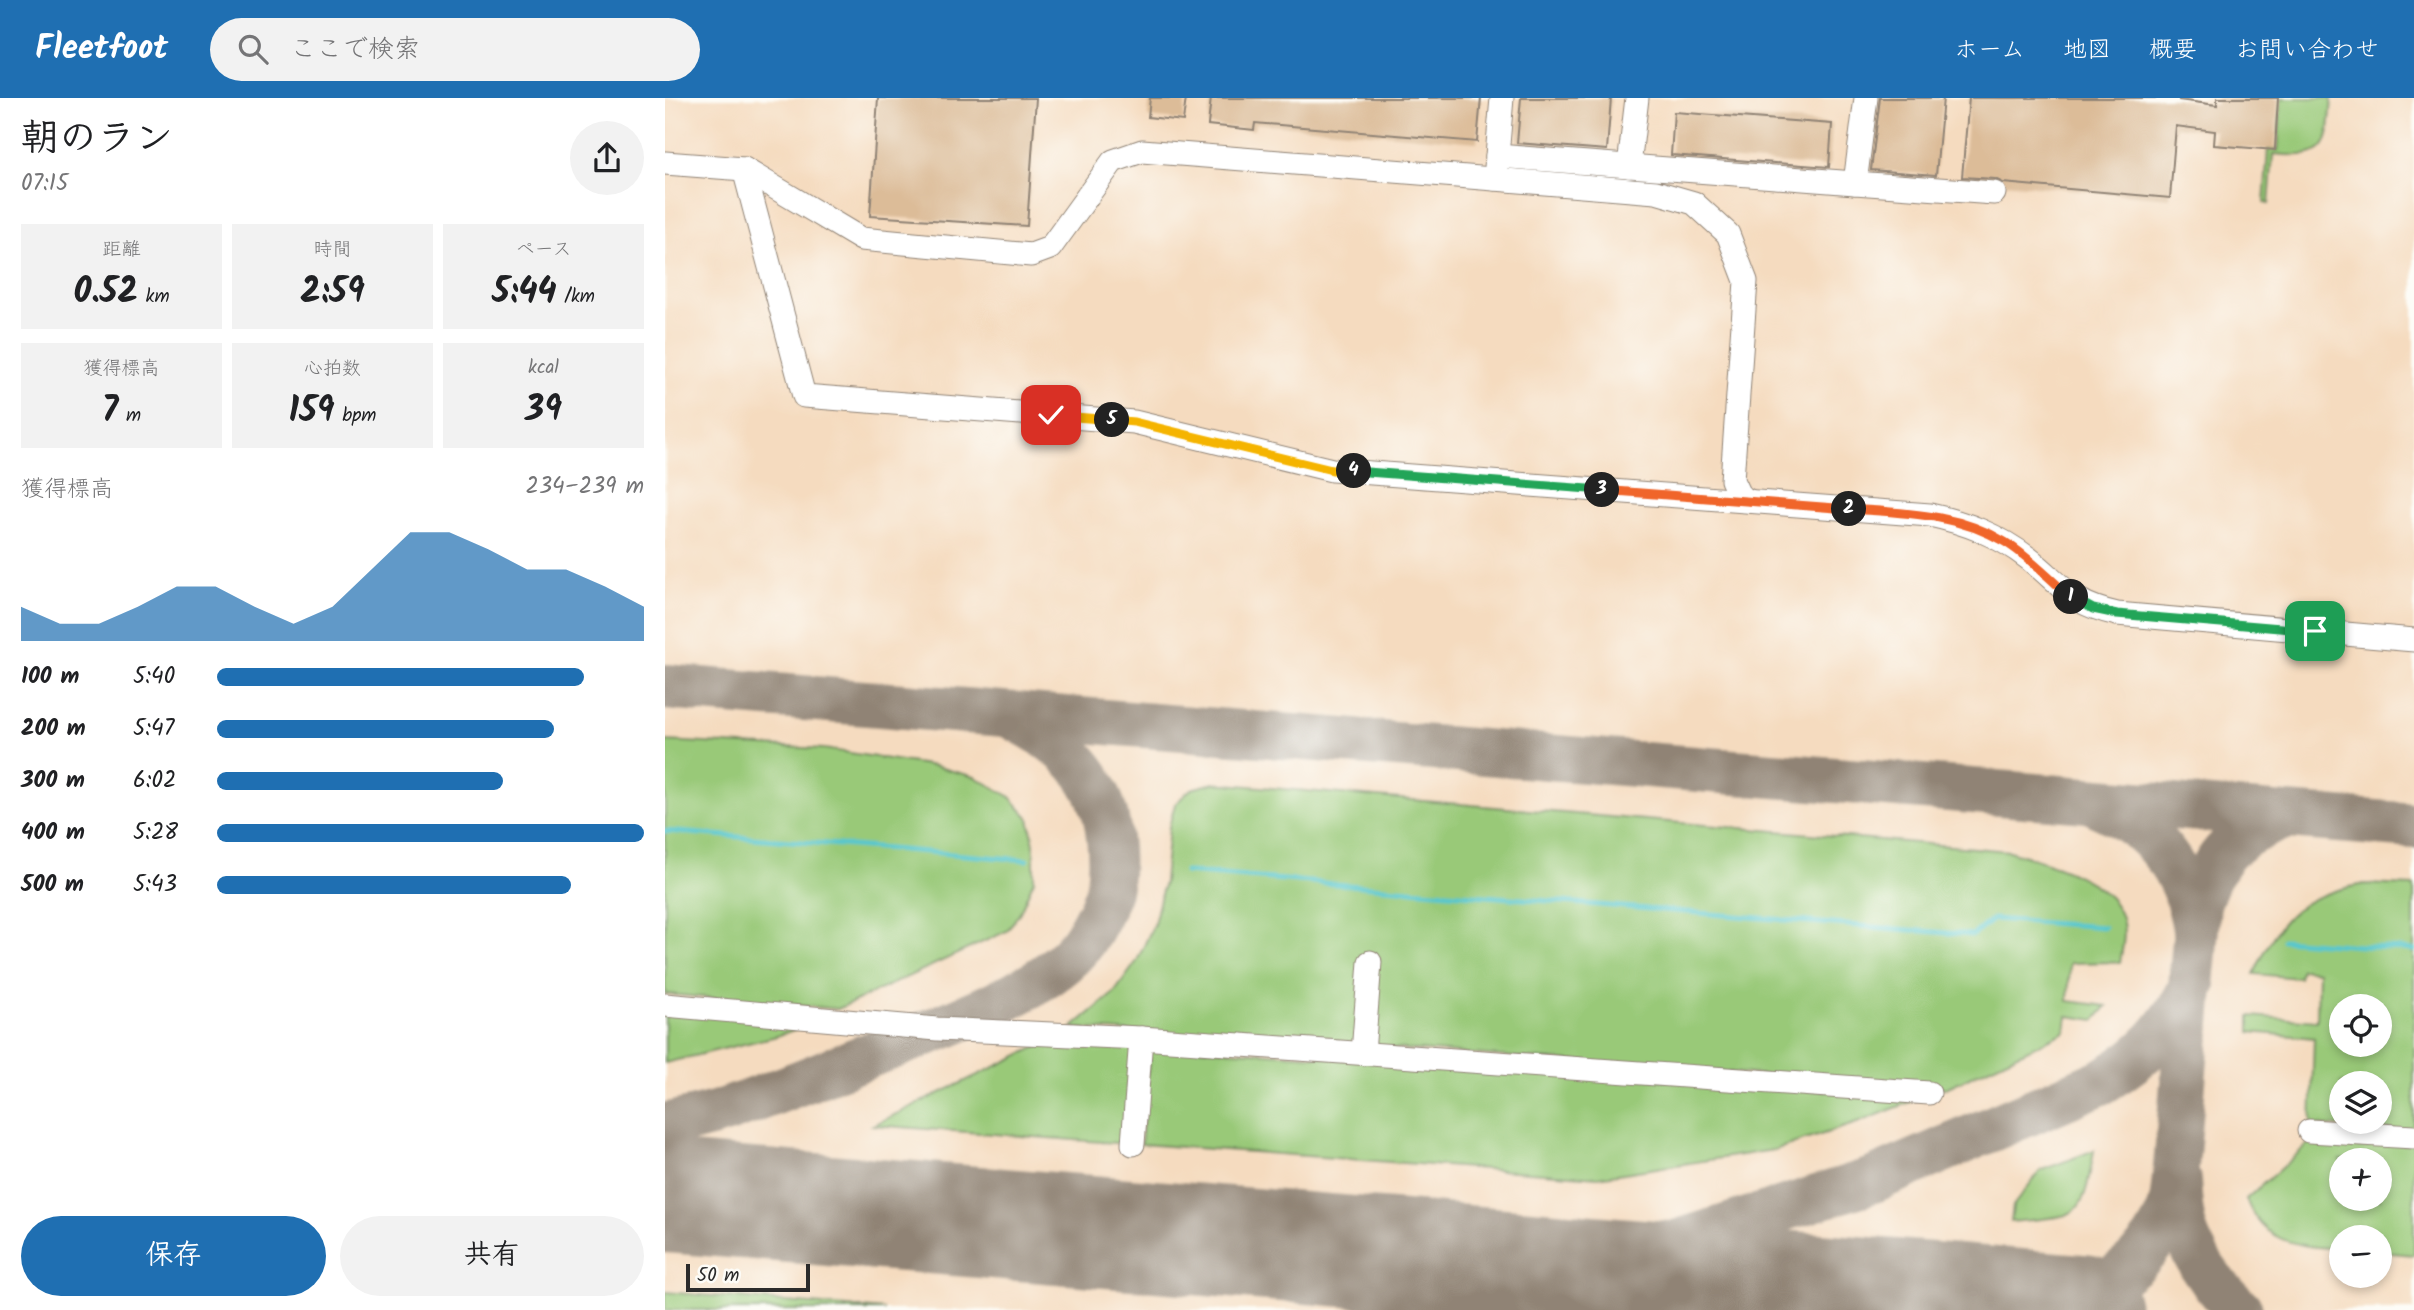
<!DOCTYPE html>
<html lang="ja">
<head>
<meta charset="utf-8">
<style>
	body { margin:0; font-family:Kalam,"Klee One",sans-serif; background:#f2f2f2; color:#202124; height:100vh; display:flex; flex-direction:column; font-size:26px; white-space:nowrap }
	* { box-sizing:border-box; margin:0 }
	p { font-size:23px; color:#757577 }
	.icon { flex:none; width:38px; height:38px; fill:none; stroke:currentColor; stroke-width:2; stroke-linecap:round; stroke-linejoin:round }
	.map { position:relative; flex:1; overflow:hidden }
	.details { display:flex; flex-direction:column; background:#fff; width:665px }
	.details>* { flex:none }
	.fabs { position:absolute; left:1664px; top:896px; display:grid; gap:14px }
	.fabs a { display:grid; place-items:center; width:63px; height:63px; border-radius:50%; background:#fff; box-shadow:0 4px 10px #0003; font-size:35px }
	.scale { position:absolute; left:21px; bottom:18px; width:124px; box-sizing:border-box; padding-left:7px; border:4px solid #2b2b2b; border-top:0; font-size:19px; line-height:24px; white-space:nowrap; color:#2b2b2b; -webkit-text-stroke:5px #fdfcf7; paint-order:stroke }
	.pin { position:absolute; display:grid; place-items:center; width:60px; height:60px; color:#fff; margin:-30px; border-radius:14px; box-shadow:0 4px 10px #0006 }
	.km { position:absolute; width:35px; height:35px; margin:-18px; border-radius:50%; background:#222; color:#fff; font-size:19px; line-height:35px; text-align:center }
	.round { display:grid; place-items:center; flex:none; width:74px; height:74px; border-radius:37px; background:#f2f2f2 }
	.overview { display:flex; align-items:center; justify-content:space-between; height:119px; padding:0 21px }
	h1 { font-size:38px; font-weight:700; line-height:52px }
	.metrics { display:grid; grid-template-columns:repeat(3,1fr); gap:10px; height:119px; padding:7px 21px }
	.metrics div { display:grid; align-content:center; border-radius:0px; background:#f2f2f2; text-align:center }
	.metrics b { font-size:35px; font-weight:700 }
	.metrics small { font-size:19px; font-weight:400 }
	.metrics p { font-size:19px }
	.chart { height:196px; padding:14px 21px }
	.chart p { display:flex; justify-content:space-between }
	.chart svg { width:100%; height:126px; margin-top:7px; fill:#1f6fb2; opacity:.7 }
	.primary-button { display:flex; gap:14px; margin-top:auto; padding:14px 21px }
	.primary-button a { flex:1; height:80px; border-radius:42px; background:#1f6fb2; color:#fff; font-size:28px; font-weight:700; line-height:80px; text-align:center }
	.primary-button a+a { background:#f2f2f2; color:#202124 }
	ul { padding:0 21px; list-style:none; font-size:23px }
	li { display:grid; grid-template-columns:112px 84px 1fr; align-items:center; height:52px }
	li i { height:18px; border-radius:9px; background:#1f6fb2 }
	header { display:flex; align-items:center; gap:42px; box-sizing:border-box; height:98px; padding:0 35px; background:#1f6fb2; color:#fff }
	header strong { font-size:33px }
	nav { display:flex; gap:38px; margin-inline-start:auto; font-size:24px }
	.search { width:490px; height:63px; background:#f2f2f2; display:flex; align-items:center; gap:18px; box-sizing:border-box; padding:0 24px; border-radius:38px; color:#757577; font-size:26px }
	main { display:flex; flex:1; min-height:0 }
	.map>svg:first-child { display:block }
	.green { fill:#99c978; stroke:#627a52; stroke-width:2; fill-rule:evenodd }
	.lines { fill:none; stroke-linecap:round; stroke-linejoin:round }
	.stream { stroke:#59c7cd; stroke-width:5 }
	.taxiway { stroke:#908375; stroke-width:46 }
	.runway { stroke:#908375; stroke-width:112 }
	.building { fill:#dcbc98 }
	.minor-casing { stroke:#908375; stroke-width:25 }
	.minor { stroke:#fff; stroke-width:23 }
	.split-1-casing { stroke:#fff; stroke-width:14 }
	.split-2-casing { stroke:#fff; stroke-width:14 }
	.split-3-casing { stroke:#fff; stroke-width:14 }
	.split-4-casing { stroke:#fff; stroke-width:14 }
	.split-5-casing { stroke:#fff; stroke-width:14 }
	.split-6-casing { stroke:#fff; stroke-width:14 }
	.split-1 { stroke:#22a559; stroke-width:9 }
	.split-2 { stroke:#f0652b; stroke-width:9 }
	.split-3 { stroke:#f0652b; stroke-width:9 }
	.split-4 { stroke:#22a559; stroke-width:9 }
	.split-5 { stroke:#f5b400; stroke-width:9 }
	.split-6 { stroke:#f5b400; stroke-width:9 }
</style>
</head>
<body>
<header>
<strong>Fleetfoot</strong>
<div class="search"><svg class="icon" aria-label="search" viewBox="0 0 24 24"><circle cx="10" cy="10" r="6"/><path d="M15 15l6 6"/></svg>ここで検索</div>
<nav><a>ホーム</a><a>地図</a><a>概要</a><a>お問い合わせ</a></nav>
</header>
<main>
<section class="details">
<div class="overview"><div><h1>朝のラン</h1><p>07:15</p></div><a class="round"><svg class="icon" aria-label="share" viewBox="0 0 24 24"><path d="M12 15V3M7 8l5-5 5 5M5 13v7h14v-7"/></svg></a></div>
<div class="metrics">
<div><p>距離</p><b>0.52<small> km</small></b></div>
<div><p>時間</p><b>2:59</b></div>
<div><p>ペース</p><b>5:44<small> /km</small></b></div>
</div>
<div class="metrics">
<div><p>獲得標高</p><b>7<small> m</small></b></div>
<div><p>心拍数</p><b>159<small> bpm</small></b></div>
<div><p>kcal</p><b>39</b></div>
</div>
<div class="chart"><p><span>獲得標高</span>234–239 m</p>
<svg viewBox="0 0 160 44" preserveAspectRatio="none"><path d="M0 44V32L10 38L20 38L30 32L40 25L50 25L60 32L70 38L80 32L90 19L100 6L110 6L120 12L130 19L140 19L150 25L160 32V44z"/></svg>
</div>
<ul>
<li><b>100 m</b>5:40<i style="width:86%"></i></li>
<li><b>200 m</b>5:47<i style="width:79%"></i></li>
<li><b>300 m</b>6:02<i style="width:67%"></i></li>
<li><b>400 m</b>5:28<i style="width:100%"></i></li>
<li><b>500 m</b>5:43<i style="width:83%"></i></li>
</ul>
<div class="primary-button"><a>保存</a><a>共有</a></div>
</section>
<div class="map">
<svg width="1749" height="1212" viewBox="0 0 1749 1212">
	<rect width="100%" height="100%" fill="#fdfcf7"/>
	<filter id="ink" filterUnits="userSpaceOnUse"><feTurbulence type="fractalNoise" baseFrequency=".0143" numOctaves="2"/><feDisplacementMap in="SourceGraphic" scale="14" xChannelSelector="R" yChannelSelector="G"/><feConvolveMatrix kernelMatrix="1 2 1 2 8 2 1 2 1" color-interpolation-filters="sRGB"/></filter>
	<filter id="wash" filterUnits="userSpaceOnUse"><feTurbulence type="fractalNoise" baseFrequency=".00686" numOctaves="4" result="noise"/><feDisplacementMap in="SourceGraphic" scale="28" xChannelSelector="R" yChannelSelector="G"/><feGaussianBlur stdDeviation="1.57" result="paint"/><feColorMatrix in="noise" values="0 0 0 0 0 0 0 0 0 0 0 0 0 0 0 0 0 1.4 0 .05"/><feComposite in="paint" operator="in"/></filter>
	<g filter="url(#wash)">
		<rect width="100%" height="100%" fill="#f5dbbf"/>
		<!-- green -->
		<g class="green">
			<path d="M 1616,0 L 1667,0 C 1663,52 1664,61 1608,56 L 1604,106 L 1599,105 L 1603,51 L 1613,52 Z"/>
			<polygon points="0,643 159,651 269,668 310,679 344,698 364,720 369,746 369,782 355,814 342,833 173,911 0,896"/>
			<path d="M 549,685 L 1344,753 C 1377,763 1441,780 1455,815 C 1462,831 1458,848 1455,864 L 1405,865 L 1403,903 L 1442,908 L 1430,922 L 1402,918 L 1400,934 L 1281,990 L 694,948 L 407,930 L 449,895 L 472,863 L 489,826 L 499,784 L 504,729 L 510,706 L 526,691 Z"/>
			<path d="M 1699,786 L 1749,788 L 1749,1033 L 1646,1027 L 1649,940 L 1585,934 L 1585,918 L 1652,923 L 1653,873 L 1636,871 L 1634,880 L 1589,876 C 1616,816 1633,799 1699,786 ZM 1676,908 L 1715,908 L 1715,947 L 1676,947 ZM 1676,985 L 1715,985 L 1715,1024 L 1676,1024 Z"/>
			<polygon points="0,911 150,924 112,938 0,965"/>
			<polygon points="386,942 469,947 463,1046 208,1027"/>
			<polygon points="485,947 1258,999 1192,1025 1109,1052 933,1079 476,1046"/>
			<path d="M 1649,1041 L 1749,1046 L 1749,1157 L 1715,1154 L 1715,1139 L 1676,1139 L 1676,1151 C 1635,1148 1598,1147 1581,1101 ZM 1676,1062 L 1715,1062 L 1715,1101 L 1676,1101 Z"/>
			<path d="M 1429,1052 C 1417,1124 1416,1117 1346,1124 L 1348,1108 L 1375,1073 Z"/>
			<polygon points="0,1194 220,1212 0,1212"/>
		</g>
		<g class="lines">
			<!-- stream -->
			<g class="stream">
				<polyline points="0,733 362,762"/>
				<polyline points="520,774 1308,837 1328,821 1439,829"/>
				<polyline points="1618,842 1749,852"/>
			</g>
			<!-- taxiway -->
			<g class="taxiway">
				<polyline points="0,589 1749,728"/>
				<path d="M 1434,707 C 1488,730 1521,773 1530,831"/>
				<path d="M 0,1028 C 20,1023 42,1019 62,1012 C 112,995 160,974 210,955 C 266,933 372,897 411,852 C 422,840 442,803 444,787 C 446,771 446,755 444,739 C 438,678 399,644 346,618"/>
				<path d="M 1513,1082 C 1514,1098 1515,1116 1519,1131 C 1529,1162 1551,1190 1575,1212"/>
				<path d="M 923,1173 L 1208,1082 L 1438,983 C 1482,957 1505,932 1528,887"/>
				<polyline points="1240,1198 1258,1212"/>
				<path d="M 1402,1211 C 1446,1183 1485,1164 1505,1112 C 1509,1099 1509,1083 1511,1069 L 1533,806 C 1552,751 1568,740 1621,718"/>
			</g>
			<!-- runway -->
			<polyline class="runway" points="0,1099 1419,1212"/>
		</g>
		<g id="blocks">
			<!-- building -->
			<g class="building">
				<polygon points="213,0 371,0 362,128 205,118"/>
				<polygon points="485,0 521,0 518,23 483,19"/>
				<polygon points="546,0 816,0 812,44 590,25 589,32 543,27"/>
				<polygon points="856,0 946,0 942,52 852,45"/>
				<polygon points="1215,0 1278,0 1271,77 1206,72"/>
				<polygon points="1304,0 1514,0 1514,2 1552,7 1552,0 1613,0 1610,52 1549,47 1550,33 1511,28 1505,100 1338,85 1330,81 1297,79"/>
				<polygon points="1009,14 1167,26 1164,69 1006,57"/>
			</g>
		</g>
	</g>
	<g filter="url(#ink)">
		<use href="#blocks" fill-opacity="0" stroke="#908375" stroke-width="2"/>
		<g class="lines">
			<!-- minor casing -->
			<g class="minor-casing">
				<g id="minor">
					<polyline points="832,58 837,0"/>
					<polyline points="0,65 79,71 196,141 366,157 385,150 448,63 477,53 991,94 1029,105 1063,136 1081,183 1067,382 1074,397 1084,403"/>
					<polyline points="964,68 972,0"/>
					<path d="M 79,71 L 139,298 L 469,324 L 667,372 L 1265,417 C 1302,425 1333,437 1363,460 C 1399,488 1403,505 1452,516 L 1749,542"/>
					<polyline points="830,81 832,58 1190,85 1201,0"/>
					<polyline points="1190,85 1329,95"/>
					<polyline points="0,907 272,931 476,940 1264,995"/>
					<polyline points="698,955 705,864"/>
					<polyline points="1644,1033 1749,1039"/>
					<polyline points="468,1046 476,940"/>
				</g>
			</g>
			<!-- minor -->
			<use href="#minor" class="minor"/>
		</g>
	</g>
	<g class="lines" filter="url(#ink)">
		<!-- split-1 casing -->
		<g class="split-1-casing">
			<polyline id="split-1" points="1406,499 1428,511 1452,516 1650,533"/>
		</g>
		<!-- split-2 casing -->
		<g class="split-2-casing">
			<path id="split-2" d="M 1184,411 C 1238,415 1292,415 1340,444 C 1365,459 1384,481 1406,499"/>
		</g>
		<!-- split-3 casing -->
		<g class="split-3-casing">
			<polyline id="split-3" points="937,392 1184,411"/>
		</g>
		<!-- split-4 casing -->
		<g class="split-4-casing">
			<polyline id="split-4" points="689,373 937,392"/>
		</g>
		<!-- split-5 casing -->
		<g class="split-5-casing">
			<polyline id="split-5" points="447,322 469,324 667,372 689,373"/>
		</g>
		<!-- split-6 casing -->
		<g class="split-6-casing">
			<polyline id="split-6" points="386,317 447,322"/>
		</g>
		<!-- split-1 -->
		<use href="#split-1" class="split-1"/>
		<!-- split-2 -->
		<use href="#split-2" class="split-2"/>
		<!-- split-3 -->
		<use href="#split-3" class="split-3"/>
		<!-- split-4 -->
		<use href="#split-4" class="split-4"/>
		<!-- split-5 -->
		<use href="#split-5" class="split-5"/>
		<!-- split-6 -->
		<use href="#split-6" class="split-6"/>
	</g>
</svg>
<div class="fabs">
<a><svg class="icon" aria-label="locate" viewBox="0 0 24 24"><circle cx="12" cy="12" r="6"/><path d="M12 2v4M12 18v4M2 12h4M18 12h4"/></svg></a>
<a><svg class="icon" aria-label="layers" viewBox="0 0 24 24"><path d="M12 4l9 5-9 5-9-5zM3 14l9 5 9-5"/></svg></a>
<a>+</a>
<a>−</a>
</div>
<div class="scale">50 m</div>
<div class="pin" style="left:1650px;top:533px;background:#1e9e55"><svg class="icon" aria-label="arrive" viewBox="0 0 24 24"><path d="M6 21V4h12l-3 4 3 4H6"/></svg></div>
<div class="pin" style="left:386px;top:317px;background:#d93025"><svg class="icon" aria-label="check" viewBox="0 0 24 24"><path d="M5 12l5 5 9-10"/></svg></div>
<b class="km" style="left:1406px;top:499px">1</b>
<b class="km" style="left:1184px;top:411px">2</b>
<b class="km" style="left:937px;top:392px">3</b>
<b class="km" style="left:689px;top:373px">4</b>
<b class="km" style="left:447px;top:322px">5</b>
</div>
</main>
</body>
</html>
